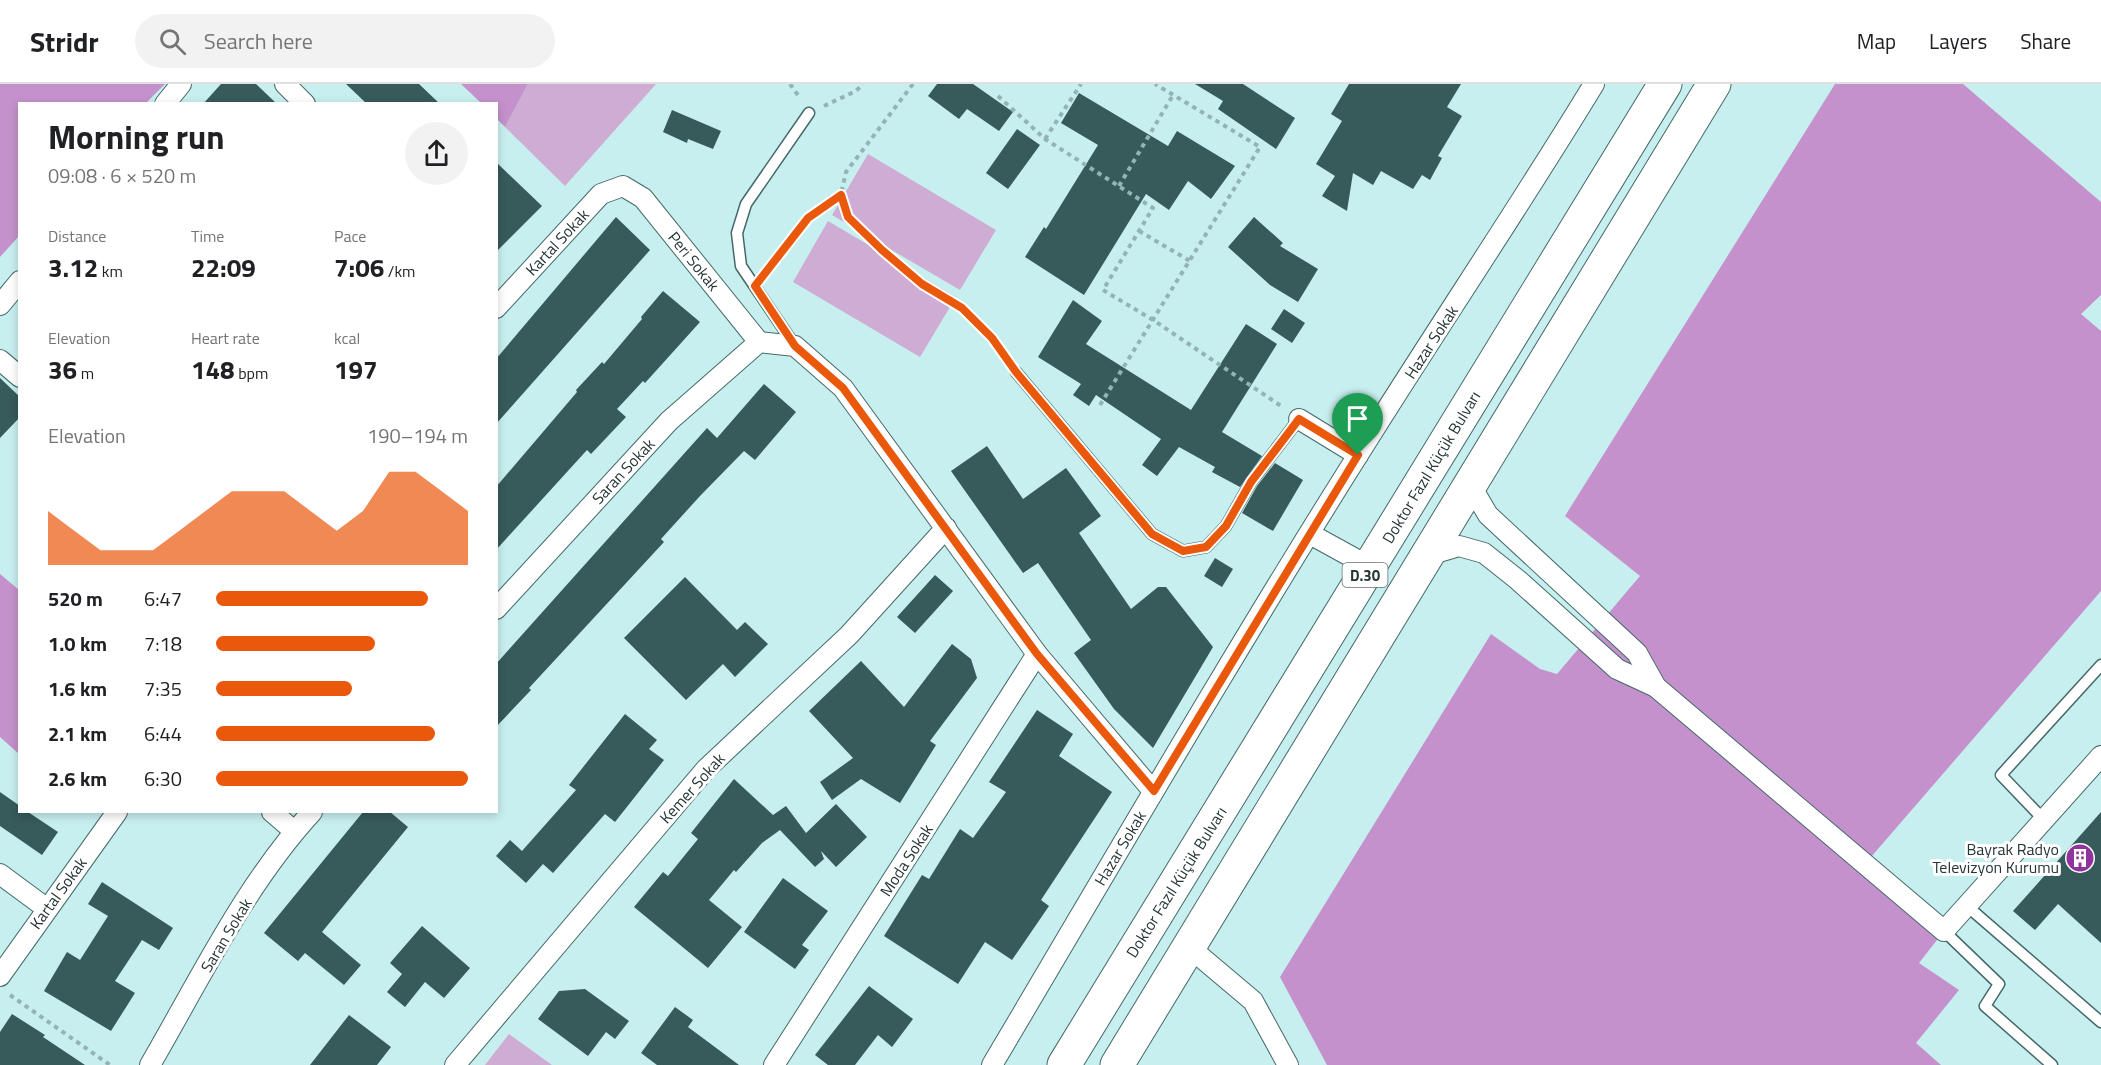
<!DOCTYPE html>
<html lang="en">
<head>
<meta charset="utf-8">
<style>
	body { margin:0; font-family:"Titillium Web",sans-serif; background:#f2f2f2; color:#202124; height:100vh; display:flex; flex-direction:column; font-size:22px; white-space:nowrap }
	* { box-sizing:border-box; margin:0 }
	p { font-size:20px; color:#757577 }
	.icon { flex:none; width:33px; height:33px; fill:none; stroke:currentColor; stroke-width:2; stroke-linecap:round; stroke-linejoin:round }
	.map { position:relative; flex:1; overflow:hidden }
	.drawer { position:absolute; left:18px; top:18px; width:480px; height:711px; display:flex; flex-direction:column; background:#fff; border-radius:0px; box-shadow:0 3px 9px #0003 }
	.drawer>* { flex:none }
	.pin { position:absolute; display:grid; place-items:center; width:51px; height:51px; color:#fff; margin:-62px -26px; border-radius:50% 50% 50% 0; rotate:-45deg; box-shadow:0 0 6px #0007 }
	.pin .icon { rotate:45deg }
	.round { display:grid; place-items:center; flex:none; width:63px; height:63px; border-radius:32px; background:#f2f2f2 }
	.head { display:flex; align-items:center; justify-content:space-between; height:102px; padding:0 30px }
	h1 { font-size:33px; font-weight:700; line-height:45px }
	.stats { display:grid; grid-template-columns:repeat(3,1fr); gap:9px; height:102px; padding:6px 30px }
	.stats div { display:grid; align-content:center }
	.stats b { font-size:26px; font-weight:700 }
	.stats small { font-size:16px; font-weight:400 }
	.stats p { font-size:16px }
	.chart { height:168px; padding:12px 30px }
	.chart p { display:flex; justify-content:space-between }
	.chart svg { width:100%; height:108px; margin-top:6px; fill:#ea580c; opacity:.7 }
	ul { padding:0 30px; list-style:none; font-size:20px }
	li { display:grid; grid-template-columns:96px 72px 1fr; align-items:center; height:45px }
	li i { height:15px; border-radius:8px; background:#ea580c }
	header { display:flex; align-items:center; gap:36px; box-sizing:border-box; height:84px; padding:0 30px; background:#fff; border-bottom:2px solid #e0e0e0 }
	header strong { font-size:28px }
	nav { display:flex; gap:33px; margin-inline-start:auto; font-size:21px }
	.search { width:420px; height:54px; background:#f2f2f2; display:flex; align-items:center; gap:15px; box-sizing:border-box; padding:0 21px; border-radius:33px; color:#757577; font-size:22px }
	.map>svg:first-child { display:block }
	.green { fill:#cfacd3 }
	.forest { fill:#c591cc }
	.building { fill:#375a5a }
	.lines { fill:none; stroke-linecap:round; stroke-linejoin:round }
	.service-casing { stroke:#456969; stroke-width:13 }
	.minor-casing { stroke:#456969; stroke-width:22 }
	.trunk-casing { stroke:#456969; stroke-width:35 }
	.path { stroke:#94b4b4; stroke-width:4; stroke-dasharray:4.5 4.5; stroke-linecap:butt }
	.service { stroke:#fff; stroke-width:10 }
	.minor { stroke:#fff; stroke-width:20 }
	.trunk { stroke:#fff; stroke-width:33 }
	.route-casing { stroke:#fff; stroke-width:12 }
	.route { stroke:#ea580c; stroke-width:8 }
	.labels { text-anchor:middle; dominant-baseline:central; stroke-width:6; stroke-linejoin:round; paint-order:stroke }
	.shield { fill:#fff; stroke:#677272; stroke-width:1.5 }
	.shield-label { font-size:15px; font-weight:bold; fill:#263535 }
	.street-label { font-size:16px; fill:#263535; stroke:#fff }
	.poi-label { font-size:16px; fill:#263535; stroke:#fff; text-anchor:end }
</style>
</head>
<body>
<header>
<strong>Stridr</strong>
<div class="search"><svg class="icon" aria-label="search" viewBox="0 0 24 24"><circle cx="10" cy="10" r="6"/><path d="M15 15l6 6"/></svg>Search here</div>
<nav><a>Map</a><a>Layers</a><a>Share</a></nav>
</header>
<div class="map">
<svg width="2101" height="981" viewBox="0 0 2101 981">
	<rect width="100%" height="100%" fill="#c8efef"/>
	<!-- green -->
	<g class="green">
		<polygon points="528,0 656,0 565,102 505,43"/>
		<polygon points="868,70 996,146 960,206 832,131"/>
		<polygon points="828,137 956,213 920,273 793,198"/>
		<polygon points="509,950 552,981 485,981"/>
	</g>
	<!-- forest -->
	<g class="forest">
		<polygon points="0,0 165,0 146,19 20,20 19,152 0,173"/>
		<polygon points="461,0 528,0 505,43 497,35 496,20 481,19"/>
		<polygon points="1835,0 1963,0 2101,118 2101,211 2081,230 2101,247 2101,507 1865,780 1944,847 1919,879 1959,906 1916,959 1941,981 1327,981 1280,893 1491,550 1540,585 1557,590 1640,492 1565,432"/>
		<polygon points="0,490 19,506 19,670 0,653"/>
	</g>
	<!-- building -->
	<g class="building">
		<polygon points="221,0 256,0 277,20 203,20"/>
		<polygon points="346,0 419,0 440,20 367,20"/>
		<polygon points="937,0 973,0 1013,28 999,47 967,25 959,35 928,12"/>
		<polygon points="1195,0 1243,0 1295,34 1276,65 1218,25 1223,17"/>
		<polygon points="1349,0 1461,0 1447,23 1462,32 1438,72 1442,74 1430,96 1422,91 1413,105 1381,87 1373,101 1353,89 1347,127 1322,112 1335,92 1316,80 1342,37 1331,30"/>
		<polygon points="1079,9 1168,62 1177,47 1235,82 1211,115 1188,97 1169,126 1146,110 1084,211 1025,173 1044,143 1046,145 1098,61 1061,39"/>
		<polygon points="672,26 721,47 713,65 688,55 687,59 663,48"/>
		<polygon points="1017,45 1040,61 1008,105 986,89"/>
		<polygon points="496,78 542,122 496,168"/>
		<polygon points="616,133 650,166 496,340 496,275"/>
		<polygon points="1254,133 1283,159 1280,162 1318,185 1298,218 1270,201 1228,163"/>
		<polygon points="663,207 700,238 645,299 643,297 617,325 626,333 591,370 587,366 496,466 496,403 577,308 576,306 602,278 604,280 642,235 641,233"/>
		<polygon points="1073,216 1102,237 1086,260 1191,326 1246,240 1277,260 1222,348 1262,372 1240,403 1212,388 1215,383 1179,363 1157,392 1142,381 1161,355 1096,311 1089,322 1073,311 1081,300 1038,273"/>
		<polygon points="1284,225 1305,239 1292,259 1271,245"/>
		<polygon points="0,294 20,313 20,333 0,354"/>
		<polygon points="764,300 796,328 755,376 744,367 700,412 661,455 664,458 529,604 531,606 496,643 496,580 707,344 717,354"/>
		<polygon points="987,362 1023,415 1066,384 1101,432 1079,449 1131,525 1158,503 1166,503 1213,563 1153,664 1114,625 1074,569 1091,556 1038,479 1023,489 951,387"/>
		<polygon points="1275,379 1303,396 1273,447 1242,429 1257,402"/>
		<polygon points="1215,474 1233,485 1222,503 1204,492"/>
		<polygon points="935,491 953,507 915,549 897,533"/>
		<polygon points="685,493 737,546 745,538 768,560 735,593 723,580 686,616 624,554"/>
		<polygon points="952,560 971,575 977,594 930,657 936,661 900,719 861,695 832,716 820,698 853,674 809,627 861,577 904,623"/>
		<polygon points="1037,626 1073,650 1059,672 1112,708 1041,816 1049,822 1012,876 985,858 958,900 884,852 922,791 929,795 960,745 973,754 1006,708 989,698"/>
		<polygon points="625,630 657,656 649,665 664,676 615,738 605,730 553,789 543,780 526,799 496,772 510,756 522,767 576,706 569,701"/>
		<polygon points="734,695 773,731 786,722 806,749 836,720 867,753 836,783 821,767 824,775 815,783 780,746 762,759 736,788 734,786 709,816 742,843 708,884 634,823 663,788 668,792 698,755 691,749"/>
		<polygon points="0,708 20,722 20,728 28,728 58,748 42,771 0,742"/>
		<polygon points="363,728 390,728 408,743 322,848 361,881 344,901 305,869 298,877 264,849"/>
		<polygon points="2101,728 2101,859 2058,820 2035,846 2013,827"/>
		<polygon points="783,794 828,827 802,861 809,866 795,885 744,848"/>
		<polygon points="102,798 173,844 159,866 142,856 115,897 135,909 111,947 44,907 67,868 80,876 108,832 88,820"/>
		<polygon points="422,842 470,884 444,914 425,898 405,923 387,908 402,890 390,879"/>
		<polygon points="869,902 913,935 892,963 878,951 855,981 828,981 815,971"/>
		<polygon points="585,905 629,937 615,955 606,948 588,972 538,935 559,907"/>
		<polygon points="675,923 693,936 688,943 739,981 657,981 641,969"/>
		<polygon points="12,930 45,951 43,953 85,981 0,981 0,948"/>
		<polygon points="349,931 391,963 377,981 310,981"/>
	</g>
	<g class="lines">
		<!-- service casing -->
		<g class="service-casing">
			<g id="service">
				<polyline points="795,262 741,182 737,149 746,120 809,29"/>
				<polyline points="1016,288 1152,450 1183,467 1206,463 1226,442 1251,398 1299,335"/>
				<polyline points="2044,736 2001,691 2101,581"/>
				<polyline points="1967,822 2101,938"/>
				<polyline points="1944,847 1999,900 1985,922 2052,981"/>
			</g>
		</g>
		<!-- minor casing -->
		<g class="minor-casing">
			<g id="minor">
				<polyline points="285,0 305,20"/>
				<polyline points="165,20 181,0"/>
				<polyline points="0,221 20,197"/>
				<polyline points="496,224 601,110 623,102 643,114 759,258"/>
				<polyline points="759,258 795,262 843,304 1037,570 1153,707"/>
				<polyline points="0,276 20,293"/>
				<polyline points="1299,335 1358,371"/>
				<polyline points="1471,402 1488,431 1637,569 1656,603"/>
				<polyline points="1310,450 1370,483"/>
				<polyline points="1429,471 1459,462 1484,469 1518,496 1617,585 1656,603 1944,847 2101,672"/>
				<polyline points="496,525 669,337 759,258"/>
				<polyline points="272,728 294,747"/>
				<polyline points="0,790 46,824"/>
				<polyline points="1189,863 1253,917 1288,981"/>
				<polyline points="0,892 117,728"/>
				<path d="M 150,981 C 200,895 245,801 312,728"/>
				<polyline points="455,981 706,685 849,551 946,444"/>
				<polyline points="774,981 1037,570"/>
				<path d="M 992,981 C 1113,777 1232,571 1358,371 C 1436,246 1518,125 1594,0"/>
			</g>
		</g>
		<!-- trunk casing -->
		<g class="trunk-casing">
			<g id="trunk">
				<polyline points="1064,981 1665,0"/>
				<polyline points="1117,981 1714,0"/>
			</g>
		</g>
		<!-- path -->
		<g class="path">
			<polyline points="790,0 800,14"/>
			<polyline points="913,0 846,88 841,111 848,133 922,200 962,224 992,254 1007,275"/>
			<polyline points="998,12 1045,55 1153,124 1103,206 1153,236 1284,324"/>
			<polyline points="824,22 856,7 863,0"/>
			<polyline points="1045,55 1081,0"/>
			<polyline points="1119,102 1173,11"/>
			<polyline points="1139,147 1190,177"/>
			<polyline points="765,189 808,134 841,111"/>
			<polyline points="1100,321 1260,63 1155,0"/>
			<polyline points="10,911 110,981"/>
		</g>
		<!-- service -->
		<use href="#service" class="service"/>
		<!-- minor -->
		<use href="#minor" class="minor"/>
		<!-- trunk -->
		<use href="#trunk" class="trunk"/>
	</g>
	<g class="lines">
		<!-- route casing -->
		<g class="route-casing">
			<polygon id="route" points="841,111 848,133 882,166 922,200 962,224 992,254 1016,288 1152,450 1183,467 1206,463 1226,442 1251,398 1299,335 1358,371 1154,707 1037,570 843,304 795,262 755,202 808,134"/>
		</g>
		<!-- route -->
		<use href="#route" class="route"/>
	</g>
	<!-- icons -->
	<defs>
		<g id="building-disc" transform="scale(1.5)"><circle r="9.5" fill="#90339d" stroke="#fff"/><path d="M-4-6H4V6H1V3H-1V6H-4ZM-2.5-4.3h1.7v1.8h-1.7ZM.8-4.3h1.7v1.8H.8ZM-2.5-1h1.7V.8h-1.7ZM.8-1h1.7V.8H.8Z" fill="#fff"/></g>
	</defs>
	<g fill-rule="evenodd">
		<use href="#building-disc" x="2080" y="774"/>
	</g>
	<g class="labels">
		<!-- shield labels -->
		<rect class="shield" x="1342.5" y="479" width="45" height="24" rx="4.5"/>
		<g class="shield-label">
			<text x="1365" y="491">D.30</text>
		</g>
		<!-- street labels -->
		<g class="street-label">
			<text transform="translate(557 158) rotate(-47)">Kartal Sokak</text>
			<text transform="translate(694 177) rotate(51)">Peri Sokak</text>
			<text transform="translate(1431 258) rotate(-57)">Hazar Sokak</text>
			<text transform="translate(1431 383) rotate(-59)">Doktor Fazıl Küçük Bulvarı</text>
			<text transform="translate(623 387) rotate(-47)">Saran Sokak</text>
			<text transform="translate(692 704) rotate(-48)">Kemer Sokak</text>
			<text transform="translate(1120 764) rotate(-59)">Hazar Sokak</text>
			<text transform="translate(906 776) rotate(-57)">Moda Sokak</text>
			<text transform="translate(1176 798) rotate(-58)">Doktor Fazıl Küçük Bulvarı</text>
			<text transform="translate(58 809) rotate(-54)">Kartal Sokak</text>
			<text transform="translate(226 851) rotate(-59)">Saran Sokak</text>
		</g>
		<!-- poi labels -->
		<g class="poi-label">
			<text x="2059" y="765">Bayrak Radyo<tspan x="2059" dy="18">Televizyon Kurumu</tspan></text>
		</g>
	</g>
</svg>
<div class="pin" style="left:1358px;top:371px;background:#1e9e55"><svg class="icon" aria-label="arrive" viewBox="0 0 24 24"><path d="M6 21V4h12l-3 4 3 4H6"/></svg></div>
<section class="drawer">
<div class="head"><div><h1>Morning run</h1><p>09:08 · 6 × 520 m</p></div><a class="round"><svg class="icon" aria-label="share" viewBox="0 0 24 24"><path d="M12 15V3M7 8l5-5 5 5M5 13v7h14v-7"/></svg></a></div>
<div class="stats">
<div><p>Distance</p><b>3.12<small> km</small></b></div>
<div><p>Time</p><b>22:09</b></div>
<div><p>Pace</p><b>7:06<small> /km</small></b></div>
</div>
<div class="stats">
<div><p>Elevation</p><b>36<small> m</small></b></div>
<div><p>Heart rate</p><b>148<small> bpm</small></b></div>
<div><p>kcal</p><b>197</b></div>
</div>
<div class="chart"><p><span>Elevation</span>190–194 m</p>
<svg viewBox="0 0 160 44" preserveAspectRatio="none"><path d="M0 44V22L10 30L20 38L30 38L40 38L50 30L60 22L70 14L80 14L90 14L100 22L110 30L120 22L130 6L140 6L150 14L160 22V44z"/></svg>
</div>
<ul>
<li><b>520 m</b>6:47<i style="width:84%"></i></li>
<li><b>1.0 km</b>7:18<i style="width:63%"></i></li>
<li><b>1.6 km</b>7:35<i style="width:54%"></i></li>
<li><b>2.1 km</b>6:44<i style="width:87%"></i></li>
<li><b>2.6 km</b>6:30<i style="width:100%"></i></li>
</ul>
</section>
</div>
</body>
</html>
